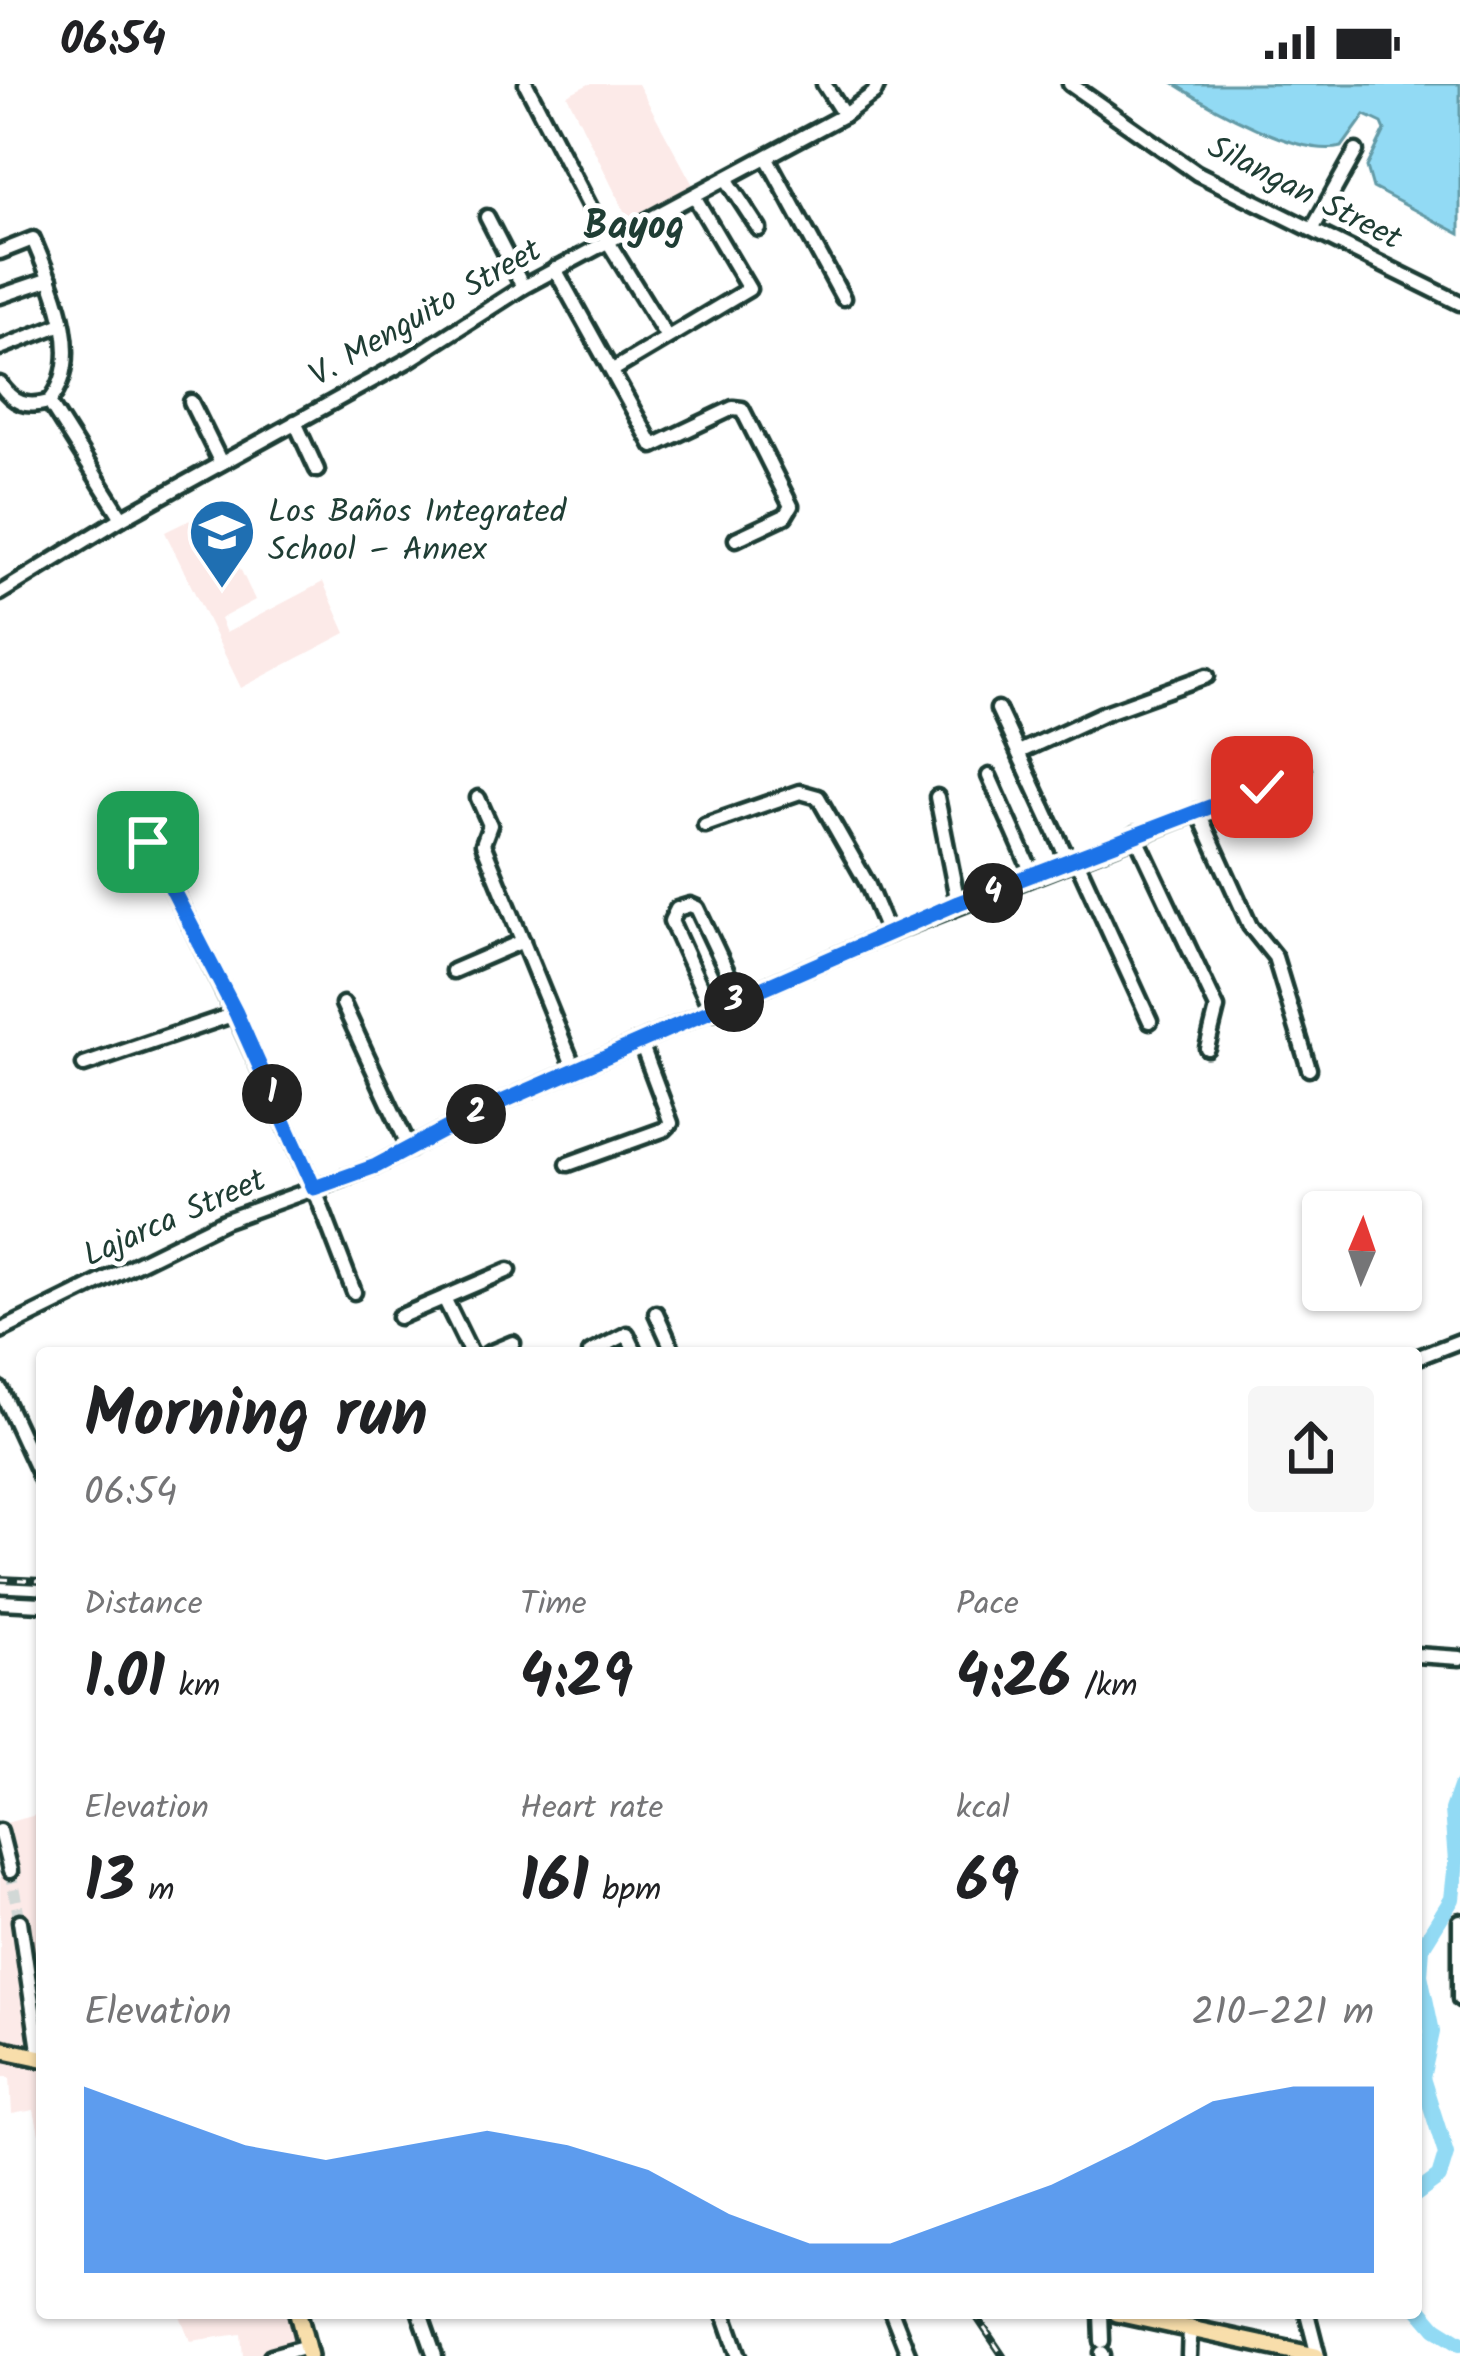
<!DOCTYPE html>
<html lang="en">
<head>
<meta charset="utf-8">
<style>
	body { margin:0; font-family:Kalam,sans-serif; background:#f6f6f6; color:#202124; height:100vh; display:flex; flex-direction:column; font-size:45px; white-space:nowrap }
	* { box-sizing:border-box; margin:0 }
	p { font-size:39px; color:#757577 }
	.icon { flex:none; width:66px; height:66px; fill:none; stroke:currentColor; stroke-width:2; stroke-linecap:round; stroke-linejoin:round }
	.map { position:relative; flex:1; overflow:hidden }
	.drawer { position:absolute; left:36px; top:1263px; width:1386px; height:972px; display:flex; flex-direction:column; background:#fff; border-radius:12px; box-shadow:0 3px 9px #0004 }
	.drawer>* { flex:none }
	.needle { width:78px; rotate:2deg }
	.controls { position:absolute; left:1302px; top:1107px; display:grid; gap:24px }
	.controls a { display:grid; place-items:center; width:120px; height:120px; border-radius:12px; background:#fff; box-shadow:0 3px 9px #0004; font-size:60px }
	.pin { position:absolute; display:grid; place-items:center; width:102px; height:102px; color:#fff; margin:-51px; border-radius:24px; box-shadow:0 6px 18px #0006 }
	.km { position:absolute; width:60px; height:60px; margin:-30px; border-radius:50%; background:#222; color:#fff; font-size:33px; line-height:60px; text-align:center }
	.round { display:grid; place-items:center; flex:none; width:126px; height:126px; border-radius:12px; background:#f6f6f6 }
	.headline { display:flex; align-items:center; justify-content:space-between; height:204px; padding:0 48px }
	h1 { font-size:66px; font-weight:600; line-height:90px }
	.metrics { display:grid; grid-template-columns:repeat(3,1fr); gap:18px; height:204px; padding:12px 48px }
	.metrics div { display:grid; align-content:center }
	.metrics b { font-size:60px; font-weight:600 }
	.metrics small { font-size:33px; font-weight:400 }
	.metrics p { font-size:33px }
	.chart { height:336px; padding:24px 48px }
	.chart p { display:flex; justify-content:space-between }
	.chart svg { width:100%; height:216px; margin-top:12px; fill:#1a73e8; opacity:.7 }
	.status { display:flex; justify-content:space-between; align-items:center; height:84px; padding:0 60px; background:#fff; direction:ltr }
	.status svg { height:33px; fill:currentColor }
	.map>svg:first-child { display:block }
	.built { fill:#fceae8 }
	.water { fill:#92daf4; stroke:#649ba7; stroke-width:3 }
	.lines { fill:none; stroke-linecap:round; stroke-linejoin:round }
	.river { stroke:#92daf4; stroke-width:16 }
	.minor-tunnel { stroke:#d2d8d6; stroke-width:12; stroke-dasharray:12 6; stroke-linecap:butt }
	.minor-casing { stroke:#1f3d34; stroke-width:21 }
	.major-casing { stroke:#1f3d34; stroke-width:24 }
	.minor { stroke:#fff; stroke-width:12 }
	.major { stroke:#f8deab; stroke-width:15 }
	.rail-casing { stroke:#1f3d34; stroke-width:8 }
	.rail { stroke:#fff; stroke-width:3; stroke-dasharray:9; stroke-linecap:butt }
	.route-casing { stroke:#fff; stroke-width:24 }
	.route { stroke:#1a73e8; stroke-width:15 }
	.labels { text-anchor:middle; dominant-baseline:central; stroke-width:10; stroke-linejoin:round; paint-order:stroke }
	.street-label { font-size:33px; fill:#1f3d34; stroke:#fff }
	.poi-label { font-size:33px; fill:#1f3d34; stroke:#fff; text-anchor:start }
	.quarter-label { font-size:39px; font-weight:bold; fill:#1f3d34; stroke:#fff }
</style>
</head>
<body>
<div class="status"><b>06:54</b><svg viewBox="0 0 49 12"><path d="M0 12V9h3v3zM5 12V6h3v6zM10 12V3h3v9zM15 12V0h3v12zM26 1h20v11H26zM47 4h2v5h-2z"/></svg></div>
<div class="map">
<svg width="1460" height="2272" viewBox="0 0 1460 2272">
	<rect width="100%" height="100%" fill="#fff"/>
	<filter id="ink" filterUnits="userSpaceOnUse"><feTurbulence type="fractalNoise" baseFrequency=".00833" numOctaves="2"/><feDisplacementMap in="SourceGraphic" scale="24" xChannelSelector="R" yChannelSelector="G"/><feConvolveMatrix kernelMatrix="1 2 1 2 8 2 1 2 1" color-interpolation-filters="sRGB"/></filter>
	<g filter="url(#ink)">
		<!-- built -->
		<g class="built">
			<polygon points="589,0 638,0 699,112 632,143 567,11"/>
			<polygon points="212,425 255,516 220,535 226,549 323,498 346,549 241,604 165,448"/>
			<polygon points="36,1731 42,1753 42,1972 0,1963 0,1764 8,1762 2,1740"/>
			<polygon points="0,1975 42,1984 42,2050 39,2050 34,2026 12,2030 10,1993 0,1993"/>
			<polygon points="179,2229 295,2229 304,2260 267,2272 243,2272 241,2250 190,2257"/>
		</g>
		<!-- water -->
		<path class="water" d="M 1175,0 L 1460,0 L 1460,150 L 1373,104 L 1367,83 L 1385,46 L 1382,39 L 1365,31 L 1342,63 C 1300,74 1212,24 1175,0 Z"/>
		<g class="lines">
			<!-- river -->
			<g class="river">
				<polyline points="1416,2110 1439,2093 1446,2070 1422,1994 1432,1948 1420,1891 1422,1863 1452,1815 1456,1778 1452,1726 1460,1703"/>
				<polyline points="1416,2221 1436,2244 1460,2259"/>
			</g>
			<!-- minor-tunnel -->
			<polyline class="minor-tunnel" points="10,1787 20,1837"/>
			<!-- minor casing -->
			<g class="minor-casing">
				<g id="minor">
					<polyline points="526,0 607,156 667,253"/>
					<polyline points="824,0 844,31"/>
					<polyline points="1070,0 1197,89 1460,219"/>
					<polyline points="767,74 843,214"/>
					<polyline points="727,96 759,145"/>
					<polyline points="487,133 523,203"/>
					<polyline points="1313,144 1356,67"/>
					<path d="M 0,168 L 33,155 C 52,201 87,274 49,318 L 122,434"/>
					<polyline points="555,185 653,362 733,324 742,325 791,422 785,432 736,455"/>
					<polyline points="0,212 50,195"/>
					<polyline points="0,264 62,240"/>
					<polyline points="613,286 749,205 694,112"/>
					<path d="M 0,300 C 14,320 26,324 49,318"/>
					<polyline points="191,318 221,379"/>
					<polyline points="295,338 317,386"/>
					<polyline points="0,509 122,434 409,276 523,203 844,31 874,9 878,0"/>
					<polyline points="998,625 1069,778"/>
					<polyline points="1019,668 1102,630 1207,592"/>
					<polyline points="989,692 1033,791"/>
					<polyline points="937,713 958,819"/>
					<polyline points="478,714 490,741 483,760 575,986"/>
					<polyline points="1198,727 1250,842 1275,873 1309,985"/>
					<polyline points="705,741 800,708 818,713 867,799 888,849"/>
					<polyline points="1135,750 1217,924 1207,964"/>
					<polyline points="149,758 235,930 314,1104 354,1208"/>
					<polyline points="1076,775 1150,937"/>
					<polyline points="453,887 523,857"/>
					<polyline points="343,920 410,1065"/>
					<polyline points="712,928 671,837 677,825 690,821 697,824 740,915"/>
					<polyline points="84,981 235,930"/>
					<polyline points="568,1080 665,1045 671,1039 641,959"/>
					<polyline points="444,1214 471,1269"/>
					<polyline points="656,1229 674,1269"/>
					<polyline points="399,1233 509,1186"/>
					<polyline points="0,1247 224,1137 376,1082 474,1030 863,860 1303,687"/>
					<polyline points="489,1269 513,1259"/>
					<polyline points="590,1269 627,1250 636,1269"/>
					<polyline points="1416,1274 1460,1257"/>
					<polyline points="0,1305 42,1396"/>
					<polyline points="0,1518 42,1520"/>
					<polyline points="1416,1571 1460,1574"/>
					<polyline points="0,1747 10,1787"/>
					<polyline points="20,1837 40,1973"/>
					<polyline points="1460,1837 1460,1915"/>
					<polyline points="420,2229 435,2272"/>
					<polyline points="724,2229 739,2272"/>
					<polyline points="892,2229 909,2272"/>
					<polyline points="1101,2229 1102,2257"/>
					<polyline points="1307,2229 1318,2272"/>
					<polyline points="1102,2269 1103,2272"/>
					<polyline points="271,2272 307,2262"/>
					<polyline points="1189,2272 1190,2243"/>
				</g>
			</g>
			<!-- major casing -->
			<g class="major-casing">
				<g id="major">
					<polyline points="0,1965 42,1974"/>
					<polyline points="298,2229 309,2272"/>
					<polyline points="1117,2229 1316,2272"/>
				</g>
			</g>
			<!-- minor -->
			<use href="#minor" class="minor"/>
			<!-- major -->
			<use href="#major" class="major"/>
			<!-- rail casing -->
			<g class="rail-casing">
				<g id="rail">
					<polyline points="0,1495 42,1497"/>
					<polyline points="974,2229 1003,2272"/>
				</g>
			</g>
			<!-- rail -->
			<use href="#rail" class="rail"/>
		</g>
	</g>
	<g class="lines" filter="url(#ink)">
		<!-- route casing -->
		<g class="route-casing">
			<polyline id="route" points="148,758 236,929 314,1104 376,1082 474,1030 958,819 1262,703"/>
		</g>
		<!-- route -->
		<use href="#route" class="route"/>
	</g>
	<!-- icons -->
	<defs>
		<g id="school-pin" transform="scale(3.45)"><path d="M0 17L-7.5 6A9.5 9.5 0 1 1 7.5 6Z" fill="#1f6fb2" stroke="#fff"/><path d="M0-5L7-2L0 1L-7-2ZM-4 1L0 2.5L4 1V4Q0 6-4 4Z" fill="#fff"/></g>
	</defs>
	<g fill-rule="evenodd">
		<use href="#school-pin" x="222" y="448"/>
	</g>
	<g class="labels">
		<!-- street labels -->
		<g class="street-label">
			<text transform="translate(1304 110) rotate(27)">Silangan Street</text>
			<text transform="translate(426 230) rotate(-30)">V. Menguito Street</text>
			<text transform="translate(175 1135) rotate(-24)">Lajarca Street</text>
		</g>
		<!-- poi labels -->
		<g class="poi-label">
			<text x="268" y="429">Los Baños Integrated<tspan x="268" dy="38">School – Annex</tspan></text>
		</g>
		<!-- quarter labels -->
		<g class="quarter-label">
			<text x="634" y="144">Bayog</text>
		</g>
	</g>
</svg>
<div class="controls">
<a><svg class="needle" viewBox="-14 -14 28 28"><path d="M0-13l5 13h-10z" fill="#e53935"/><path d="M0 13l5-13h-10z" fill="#757577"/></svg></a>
</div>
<div class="pin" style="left:148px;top:758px;background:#1e9e55"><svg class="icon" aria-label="arrive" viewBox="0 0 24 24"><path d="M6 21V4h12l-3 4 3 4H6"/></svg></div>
<div class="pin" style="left:1262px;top:703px;background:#d93025"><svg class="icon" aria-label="check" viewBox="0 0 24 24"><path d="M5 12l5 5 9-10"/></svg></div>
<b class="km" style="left:272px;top:1010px">1</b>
<b class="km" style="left:476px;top:1030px">2</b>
<b class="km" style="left:734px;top:918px">3</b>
<b class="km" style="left:993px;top:809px">4</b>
<section class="drawer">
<div class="headline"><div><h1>Morning run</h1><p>06:54</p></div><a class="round"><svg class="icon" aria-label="share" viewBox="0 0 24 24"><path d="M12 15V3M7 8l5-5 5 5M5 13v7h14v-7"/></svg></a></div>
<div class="metrics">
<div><p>Distance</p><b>1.01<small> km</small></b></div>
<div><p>Time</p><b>4:29</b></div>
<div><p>Pace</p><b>4:26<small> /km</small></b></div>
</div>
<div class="metrics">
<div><p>Elevation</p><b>13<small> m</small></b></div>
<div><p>Heart rate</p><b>161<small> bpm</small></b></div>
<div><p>kcal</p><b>69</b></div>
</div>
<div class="chart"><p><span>Elevation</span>210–221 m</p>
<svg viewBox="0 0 160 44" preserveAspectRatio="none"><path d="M0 44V6L10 12L20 18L30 21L40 18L50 15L60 18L70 23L80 32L90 38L100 38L110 32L120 26L130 18L140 9L150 6L160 6V44z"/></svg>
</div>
</section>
</div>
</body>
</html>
